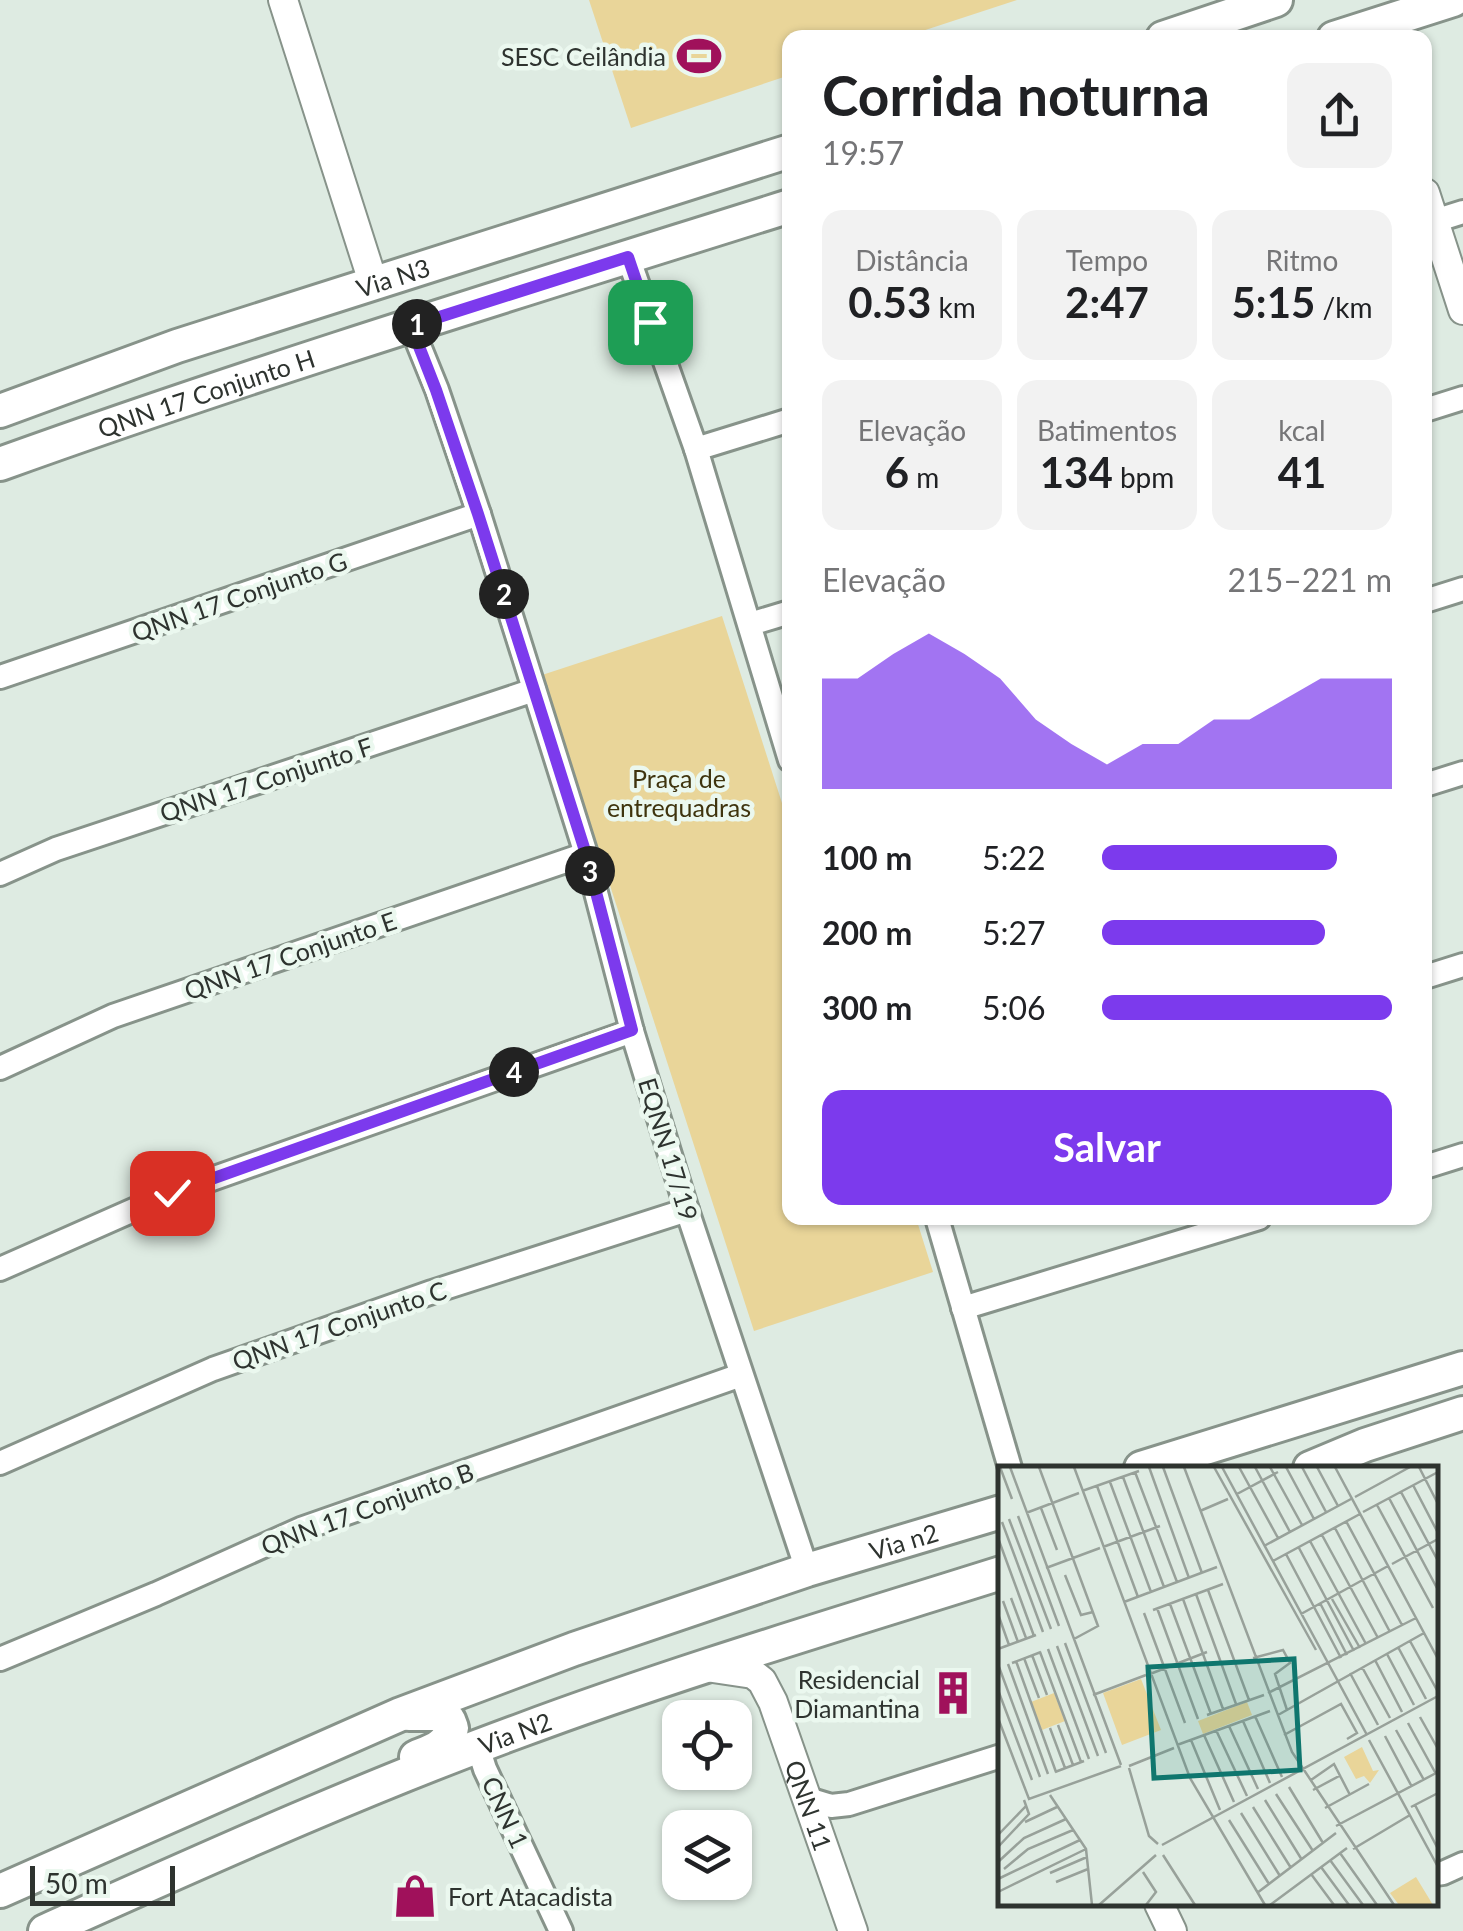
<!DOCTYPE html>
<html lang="pt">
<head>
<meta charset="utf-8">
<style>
	body { margin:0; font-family:Lato,sans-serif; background:#f2f2f2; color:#202124; height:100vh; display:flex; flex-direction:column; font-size:38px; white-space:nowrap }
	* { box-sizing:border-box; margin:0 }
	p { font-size:32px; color:#757577 }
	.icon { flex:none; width:55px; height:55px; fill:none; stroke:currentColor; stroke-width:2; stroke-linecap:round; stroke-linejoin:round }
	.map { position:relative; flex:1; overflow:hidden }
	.panel { position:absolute; left:782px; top:30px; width:650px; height:1195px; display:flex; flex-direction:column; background:#fff; border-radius:20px; box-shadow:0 2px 8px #0004 }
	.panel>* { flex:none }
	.fabs { position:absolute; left:662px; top:1700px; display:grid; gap:20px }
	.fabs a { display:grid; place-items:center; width:90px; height:90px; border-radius:20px; background:#fff; box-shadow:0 2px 8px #0004; font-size:50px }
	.scale { position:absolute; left:30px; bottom:25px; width:145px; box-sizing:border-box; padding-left:10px; border:5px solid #2e332f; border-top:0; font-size:28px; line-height:35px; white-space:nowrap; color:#2e332f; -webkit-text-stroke:8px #ebf8ef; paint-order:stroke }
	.pin { position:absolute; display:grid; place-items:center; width:85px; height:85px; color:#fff; margin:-42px; border-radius:20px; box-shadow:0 5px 15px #0006 }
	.km { position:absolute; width:50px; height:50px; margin:-25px; border-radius:50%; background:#222; color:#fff; font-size:28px; line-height:50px; text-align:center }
	.round { display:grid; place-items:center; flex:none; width:105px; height:105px; border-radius:20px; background:#f2f2f2 }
	.headline { display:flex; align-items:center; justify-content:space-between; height:170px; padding:0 40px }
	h1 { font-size:55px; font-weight:700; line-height:75px }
	.stats { display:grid; grid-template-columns:repeat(3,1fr); gap:15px; height:170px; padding:10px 40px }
	.stats div { display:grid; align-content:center; border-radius:20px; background:#f2f2f2; text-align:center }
	.stats b { font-size:42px; font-weight:700 }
	.stats small { font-size:28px; font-weight:400 }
	.stats p { font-size:28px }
	.chart { height:280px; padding:20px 40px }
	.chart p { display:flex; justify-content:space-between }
	.chart svg { width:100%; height:180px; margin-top:10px; fill:#7c3aed; opacity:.7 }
	.action { display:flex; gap:20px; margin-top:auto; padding:20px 40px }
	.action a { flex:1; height:115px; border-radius:20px; background:#7c3aed; color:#fff; font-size:40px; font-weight:700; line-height:115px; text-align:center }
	ul { padding:0 40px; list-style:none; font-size:32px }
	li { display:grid; grid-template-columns:160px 120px 1fr; align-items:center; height:75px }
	li i { height:25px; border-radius:12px; background:#7c3aed }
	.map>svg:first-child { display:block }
	.green { fill:#e9d599 }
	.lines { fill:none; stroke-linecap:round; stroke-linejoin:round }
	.minor-casing { stroke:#87938a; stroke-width:28 }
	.tertiary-casing { stroke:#87938a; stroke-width:32 }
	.secondary-casing { stroke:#87938a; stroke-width:38 }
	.minor { stroke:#fff; stroke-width:22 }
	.tertiary { stroke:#fff; stroke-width:28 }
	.secondary { stroke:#fff; stroke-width:32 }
	.route-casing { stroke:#fff; stroke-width:20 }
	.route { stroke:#7c3aed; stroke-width:12 }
	.labels { text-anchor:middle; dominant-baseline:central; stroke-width:9; stroke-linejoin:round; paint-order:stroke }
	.poi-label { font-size:25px; fill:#2e332f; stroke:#ebf8ef; text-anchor:end }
	.street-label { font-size:25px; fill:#2e332f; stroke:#ebf8ef }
	.park-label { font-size:25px; fill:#3f340e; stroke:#ebf8ef }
	.inset-road { fill:none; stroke:#98a19a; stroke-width:2.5 }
	.view { fill:#0f766e; fill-opacity:0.15; stroke:#0f766e; stroke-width:5 }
	.inset-edge { fill:none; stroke:#2e332f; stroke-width:5 }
</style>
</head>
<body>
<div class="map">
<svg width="1463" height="1931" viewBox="0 0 1463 1931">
	<rect width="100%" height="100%" fill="#deebe2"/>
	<!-- green -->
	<g class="green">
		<polygon points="589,0 1017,0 904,37 790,38 790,75 631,128"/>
		<polygon points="722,616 790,828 790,1218 916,1218 933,1272 754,1331 542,675"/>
	</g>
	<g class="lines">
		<!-- minor casing -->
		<g class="minor-casing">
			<g id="minor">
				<polyline points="1425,224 1463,212"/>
				<polyline points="628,257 696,449 790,760"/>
				<polyline points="411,326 437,390 479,514 586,854 632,1031 687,1210 807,1570"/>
				<polyline points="1425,410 1463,398"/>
				<polyline points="696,449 790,420"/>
				<polyline points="1425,601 1463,589"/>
				<polyline points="750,624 790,612"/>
				<polyline points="0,677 479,514"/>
				<polyline points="1425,785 1463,773"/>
				<polyline points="0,874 56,849 534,690"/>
				<polyline points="1425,977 1463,965"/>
				<polyline points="0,1068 113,1016 586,854"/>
				<polyline points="1425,1167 1463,1155"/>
				<polyline points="937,1218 1010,1468"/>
				<polyline points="0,1269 172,1193 632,1031"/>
				<polyline points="963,1308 1259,1218"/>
				<polyline points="0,1463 213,1369 432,1292 687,1210"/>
				<polyline points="0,1659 156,1594 301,1529 741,1375"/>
				<polyline points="478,1747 485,1769 561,1931"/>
				<polyline points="808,1799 831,1806 849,1804 1001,1756"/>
				<polyline points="1436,1874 1443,1873 1463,1864"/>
			</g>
		</g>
		<!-- tertiary casing -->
		<g class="tertiary-casing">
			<g id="tertiary">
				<polyline points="283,0 373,282"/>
				<polyline points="1425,193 1463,310"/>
				<path id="s1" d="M 706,1667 L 753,1674 L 762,1681 L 773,1702 L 853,1931"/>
				<polyline points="1159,1904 1172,1931"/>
			</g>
		</g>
		<!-- secondary casing -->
		<g class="secondary-casing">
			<g id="secondary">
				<polyline points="1163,38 1276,0"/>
				<polyline points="1334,38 1453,0"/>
				<path id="s2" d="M 0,411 L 177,346 L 790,151"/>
				<path id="s3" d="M 0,464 C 261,370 526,289 790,206"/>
				<polyline points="1141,1468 1463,1368"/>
				<polyline points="1310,1468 1365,1445 1463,1413"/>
				<path d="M 409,1714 L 441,1714 L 449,1720 L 452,1728 C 446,1747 433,1750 416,1757"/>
				<path id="s4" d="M 0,1891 L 401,1714 L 574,1649 L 807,1570 L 1001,1512"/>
				<path id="s5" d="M 45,1931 C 202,1861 358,1790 519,1731 C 677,1672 839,1624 1001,1573"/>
			</g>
		</g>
		<!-- minor -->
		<use href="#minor" class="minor"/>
		<!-- tertiary -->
		<use href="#tertiary" class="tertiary"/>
		<!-- secondary -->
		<use href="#secondary" class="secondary"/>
	</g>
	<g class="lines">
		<!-- route casing -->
		<g class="route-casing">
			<polyline id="route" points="172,1193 632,1030 586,854 534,690 478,514 436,390 411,326 628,257 650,322"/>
		</g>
		<!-- route -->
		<use href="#route" class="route"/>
	</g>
	<!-- icons -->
	<defs>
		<g id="stadium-bare" transform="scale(3.45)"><path d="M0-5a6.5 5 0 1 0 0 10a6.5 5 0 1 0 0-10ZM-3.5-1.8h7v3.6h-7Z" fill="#a0115b" stroke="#ebf8ef" stroke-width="2.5" paint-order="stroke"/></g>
		<g id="building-bare" transform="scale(3.45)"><path d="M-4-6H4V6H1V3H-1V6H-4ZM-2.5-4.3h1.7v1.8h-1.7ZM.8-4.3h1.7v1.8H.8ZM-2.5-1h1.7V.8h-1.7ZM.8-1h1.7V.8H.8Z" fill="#a0115b" stroke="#ebf8ef" stroke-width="2.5" paint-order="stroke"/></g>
		<g id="shop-bare" transform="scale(3.45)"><path d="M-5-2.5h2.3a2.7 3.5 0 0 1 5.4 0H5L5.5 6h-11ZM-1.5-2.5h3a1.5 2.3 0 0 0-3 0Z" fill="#a0115b" stroke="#ebf8ef" stroke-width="2.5" paint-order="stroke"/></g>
	</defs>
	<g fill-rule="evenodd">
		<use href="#stadium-bare" x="699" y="56"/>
		<use href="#building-bare" x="953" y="1693"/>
		<use href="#shop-bare" x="415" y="1896"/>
	</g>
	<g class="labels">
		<!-- poi labels -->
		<g class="poi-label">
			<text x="666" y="56">SESC Ceilândia</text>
			<text x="920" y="1679">Residencial<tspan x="920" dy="29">Diamantina</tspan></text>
			<text x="448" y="1896" text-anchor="start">Fort Atacadista</text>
		</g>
		<!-- street labels -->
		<g class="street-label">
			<text stroke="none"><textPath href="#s2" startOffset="415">Via N3</textPath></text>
			<text stroke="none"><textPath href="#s3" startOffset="218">QNN 17 Conjunto H</textPath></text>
			<text transform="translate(239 596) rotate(-19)">QNN 17 Conjunto G</text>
			<text transform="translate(266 779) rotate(-18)">QNN 17 Conjunto F</text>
			<text transform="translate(290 955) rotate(-19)">QNN 17 Conjunto E</text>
			<text transform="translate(669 1149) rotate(73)">EQNN 17/19</text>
			<text transform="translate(339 1325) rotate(-19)">QNN 17 Conjunto C</text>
			<text transform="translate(367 1508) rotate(-20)">QNN 17 Conjunto B</text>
			<text stroke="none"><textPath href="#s4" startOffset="970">Via n2</textPath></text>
			<text stroke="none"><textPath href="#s5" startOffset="510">Via N2</textPath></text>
			<text stroke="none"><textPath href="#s1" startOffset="192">QNN 11</textPath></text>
			<text transform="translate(506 1812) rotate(65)">CNN 1</text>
		</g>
		<!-- park labels -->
		<g class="park-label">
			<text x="679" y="778">Praça de<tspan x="679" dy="29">entrequadras</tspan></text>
		</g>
	</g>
	<!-- overview -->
	<g transform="translate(998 1466)">
		<rect width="440" height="440" fill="#deebe2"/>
		<path d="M 143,213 L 163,264 L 124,279 L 105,227 ZM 56,227 L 67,255 L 44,264 L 33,236 ZM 249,236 L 254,249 L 205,268 L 200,255 ZM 364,281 L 375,305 L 381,304 L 372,317 L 366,310 L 358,313 L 346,291 ZM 418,411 L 435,439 L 401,439 L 392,427 Z" fill="#e9d599"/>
		<path class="inset-road" d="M 2,1 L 14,33M 12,1 L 123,299M 41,1 L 100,160 L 76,173M 76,1 L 192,312 L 267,439M 151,1 L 191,112M 165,1 L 204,107M 186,1 L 294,286 L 396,439M 216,1 L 318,184M 224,1 L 369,269M 241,1 L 280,72M 257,1 L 292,66M 272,1 L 304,59M 288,1 L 316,53M 304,1 L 328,46M 319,1 L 340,40M 337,1 L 440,193M 421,1 L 440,38M 137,6 L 179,116M 125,11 L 166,121M 112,16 L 153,126M 415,19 L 440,67M 99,20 L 140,131M 84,25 L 141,5M 403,26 L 440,95M 239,28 L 280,6M 357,31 L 412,1M 391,32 L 440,124M 379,39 L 435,142M 43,42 L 59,84M 202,45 L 230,33M 365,46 L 440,6M 28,47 L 81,27M 20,50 L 61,160M 11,53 L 53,163M 348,55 L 404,159M 4,56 L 45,166M 337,62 L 392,166M 324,69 L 380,172M 0,72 L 36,170M 312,75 L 368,178M 266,80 L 353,33M 105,81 L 162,60M 301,82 L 356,185M 288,88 L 343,192M 275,95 L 362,48M 394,98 L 440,73M 48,102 L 102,82M 67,109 L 83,149 L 95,146M 210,124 L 251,234M 198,128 L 238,238M 13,132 L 28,172M 185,133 L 225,243M 334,133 L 362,182M 5,135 L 20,176M 126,136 L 219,101M 322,137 L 349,189M 172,138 L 213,248M 159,142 L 200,253M 155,144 L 225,118M 146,147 L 187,257M 0,148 L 11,179M 303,148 L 390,100M 412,175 L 440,226M 67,177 L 108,287M 59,180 L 100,290M 400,181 L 428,233M 0,183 L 38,169M 50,183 L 91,293M 42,186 L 83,296M 389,188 L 416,239M 34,189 L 49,229M 26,192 L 41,232M 255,192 L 285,184 L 292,197 L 277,208 L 289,244M 377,194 L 404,246M 18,195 L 58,306M 14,197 L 43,186M 10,198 L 50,308M 1,201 L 42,311M 364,201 L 392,252M 352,207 L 380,259M 152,208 L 209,186M 0,224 L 34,314M 270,227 L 418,152M 95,229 L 148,209M 209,249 L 266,229M 280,249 L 426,167M 257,250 L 284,311M 422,251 L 440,283M 0,252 L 31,333 L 123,300M 245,255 L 272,317M 410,257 L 438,308M 60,259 L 75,299M 231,260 L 260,323M 52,262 L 67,302M 218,264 L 249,330M 398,264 L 426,314M 206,269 L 236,336M 286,269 L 343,238 L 359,267 L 349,273M 387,270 L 414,321M 193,274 L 222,344M 371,274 L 440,401M 179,279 L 272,245M 131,300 L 176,282M 131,302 L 151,370 L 160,378M 57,306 L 86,295M 313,314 L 336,298 L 352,329M 291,321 L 325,377M 315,324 L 343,309M 278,328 L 315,385M 52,329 L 88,383 L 94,439M 267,334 L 304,394M 417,339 L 440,383M 255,341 L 293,402M 413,341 L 440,327M 327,342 L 371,318M 243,347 L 282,410M 231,354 L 271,418M 27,356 L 59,341M 338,360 L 440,306M 0,369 L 28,340M 164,379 L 440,230M 0,381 L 31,348 L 26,334M 355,383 L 412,349M 342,387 L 379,439M 165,389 L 197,439M 332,394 L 365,439M 0,396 L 26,372 L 68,353M 323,401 L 351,439M 6,403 L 30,383 L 75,364M 145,406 L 158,426 L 148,439M 52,407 L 89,391M 313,408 L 336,439M 0,413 L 82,374M 58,416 L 90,403M 0,426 L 88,383M 259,427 L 338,367M 101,439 L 158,389M 272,439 L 349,382"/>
		<path class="view" d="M 296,193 L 302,304 L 156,312 L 150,201 Z"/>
		<rect width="440" height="440" class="inset-edge"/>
	</g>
</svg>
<div class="fabs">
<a><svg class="icon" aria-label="locate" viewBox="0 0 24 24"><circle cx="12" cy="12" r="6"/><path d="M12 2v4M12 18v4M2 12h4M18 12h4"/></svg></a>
<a><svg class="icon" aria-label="layers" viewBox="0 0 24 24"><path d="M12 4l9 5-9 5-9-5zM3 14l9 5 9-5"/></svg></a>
</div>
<div class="scale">50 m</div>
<div class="pin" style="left:650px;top:322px;background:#1e9e55"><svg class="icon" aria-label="arrive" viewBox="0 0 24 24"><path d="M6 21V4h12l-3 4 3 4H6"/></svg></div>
<div class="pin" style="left:172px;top:1193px;background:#d93025"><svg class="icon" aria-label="check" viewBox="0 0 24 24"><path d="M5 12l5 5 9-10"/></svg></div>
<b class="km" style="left:417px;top:324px">1</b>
<b class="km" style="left:504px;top:594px">2</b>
<b class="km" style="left:590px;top:871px">3</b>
<b class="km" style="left:514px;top:1072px">4</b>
<section class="panel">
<div class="headline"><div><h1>Corrida noturna</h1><p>19:57</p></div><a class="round"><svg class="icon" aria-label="share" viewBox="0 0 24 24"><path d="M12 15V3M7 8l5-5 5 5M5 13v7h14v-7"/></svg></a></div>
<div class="stats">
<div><p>Distância</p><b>0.53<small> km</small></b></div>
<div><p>Tempo</p><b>2:47</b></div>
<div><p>Ritmo</p><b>5:15<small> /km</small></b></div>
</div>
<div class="stats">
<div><p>Elevação</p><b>6<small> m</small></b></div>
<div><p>Batimentos</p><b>134<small> bpm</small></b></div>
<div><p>kcal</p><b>41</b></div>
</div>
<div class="chart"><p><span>Elevação</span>215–221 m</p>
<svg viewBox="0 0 160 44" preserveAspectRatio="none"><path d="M0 44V17L10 17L20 11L30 6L40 11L50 17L60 27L70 33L80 38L90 33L100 33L110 27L120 27L130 22L140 17L150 17L160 17V44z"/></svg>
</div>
<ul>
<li><b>100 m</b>5:22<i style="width:81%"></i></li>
<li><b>200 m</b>5:27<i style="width:77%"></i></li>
<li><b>300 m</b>5:06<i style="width:100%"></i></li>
</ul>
<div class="action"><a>Salvar</a></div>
</section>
</div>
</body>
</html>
